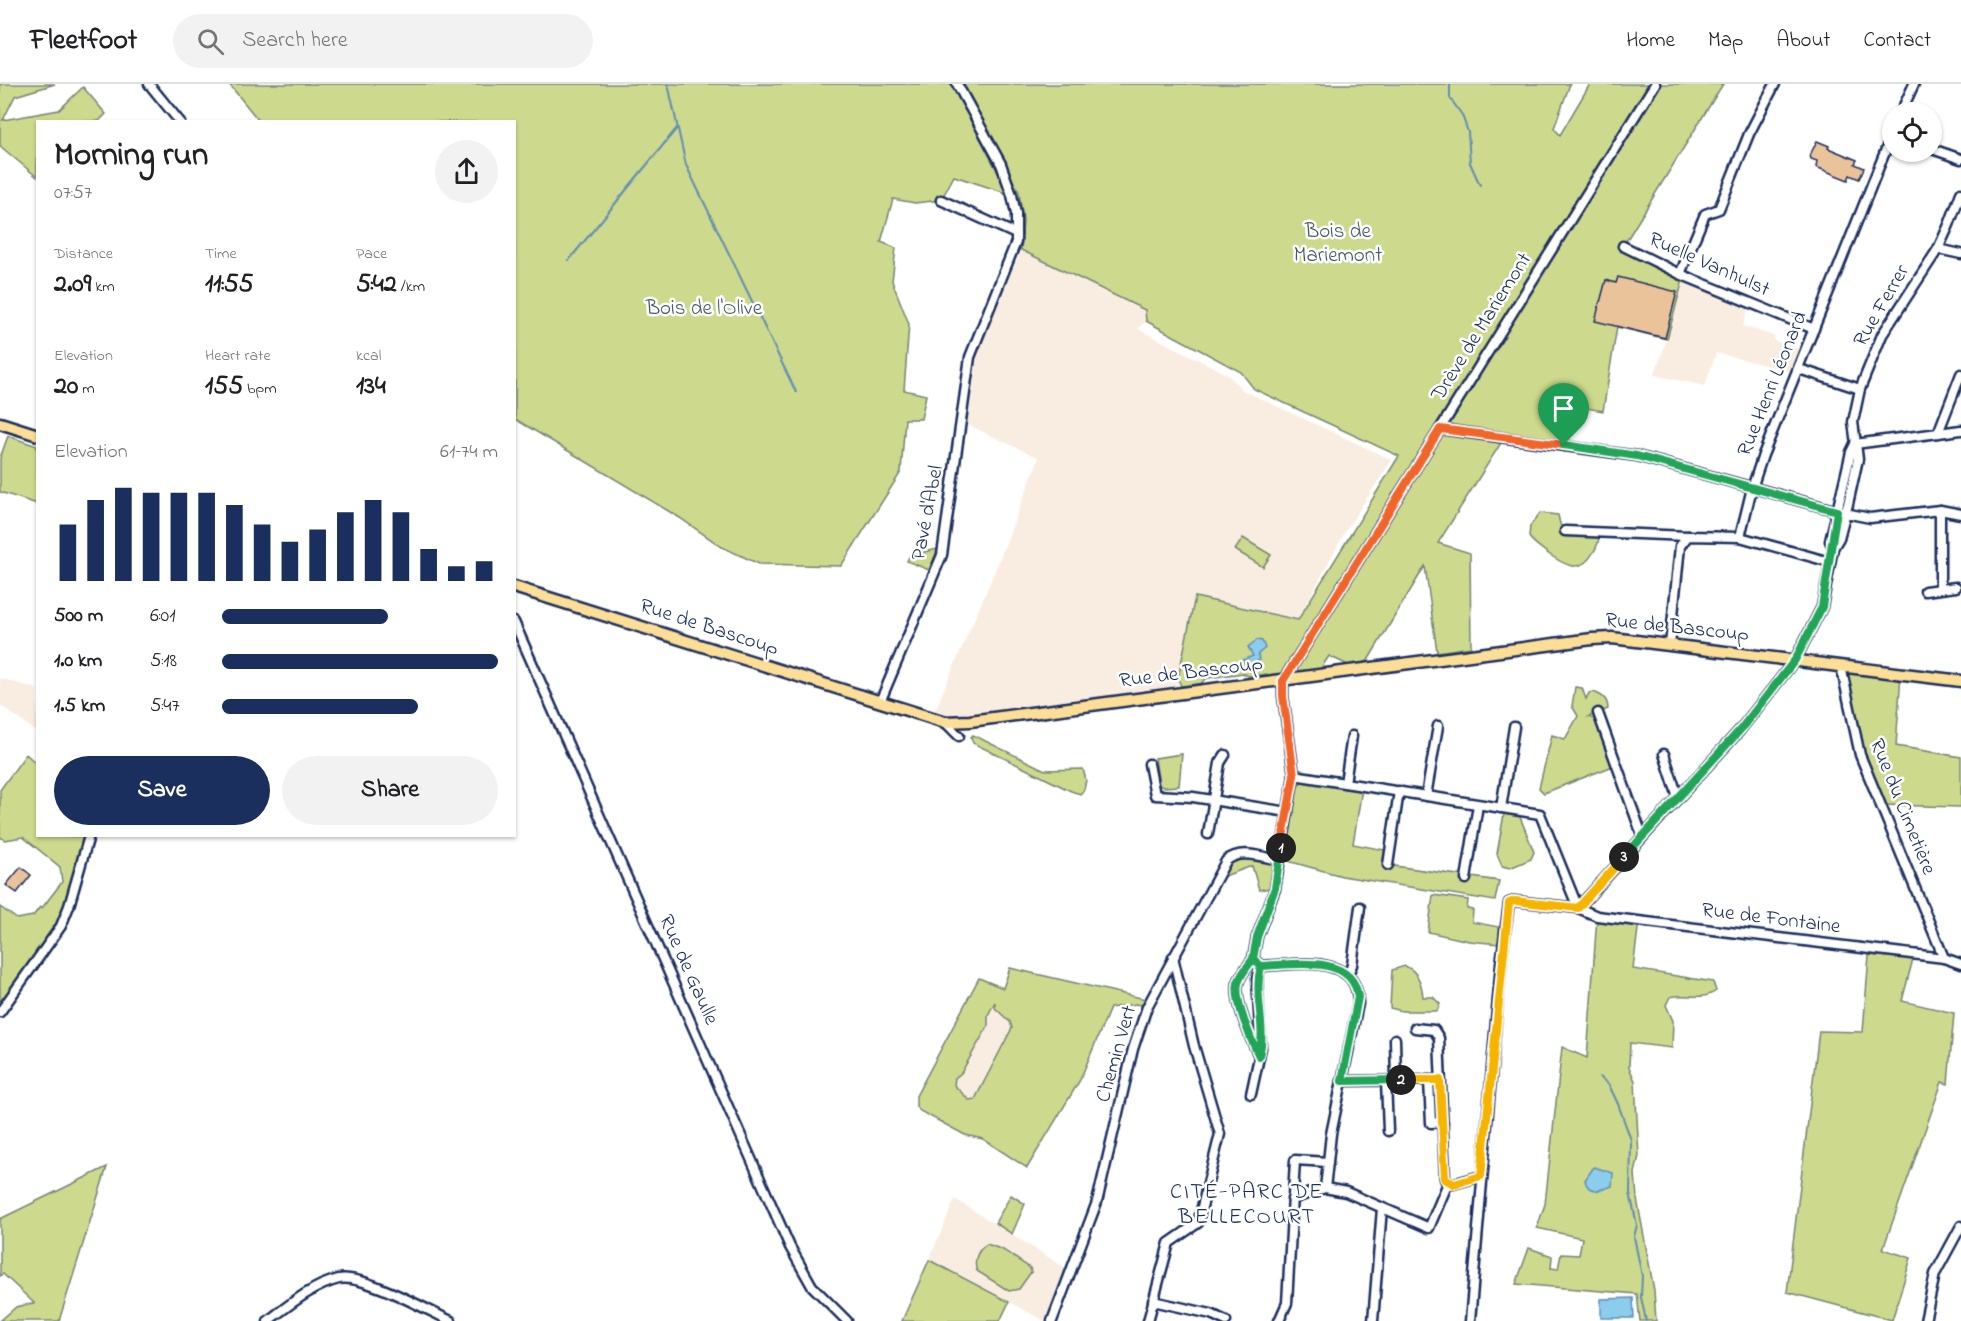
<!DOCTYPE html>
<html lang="en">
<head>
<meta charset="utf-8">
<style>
	body { margin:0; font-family:"Indie Flower",sans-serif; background:#f2f2f2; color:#202124; height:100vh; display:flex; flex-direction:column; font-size:22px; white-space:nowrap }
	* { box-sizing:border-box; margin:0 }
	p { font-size:20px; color:#757577 }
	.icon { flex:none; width:33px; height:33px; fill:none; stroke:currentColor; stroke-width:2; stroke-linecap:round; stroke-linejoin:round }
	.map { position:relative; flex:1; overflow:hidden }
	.side { position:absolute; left:36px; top:36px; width:480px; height:717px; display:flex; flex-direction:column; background:#fff; border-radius:0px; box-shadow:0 2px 4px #0004 }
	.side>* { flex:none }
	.controls { position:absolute; left:1882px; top:18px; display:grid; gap:12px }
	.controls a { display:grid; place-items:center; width:60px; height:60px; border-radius:50%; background:#fff; box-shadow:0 2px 4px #0004; font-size:30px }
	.pin { position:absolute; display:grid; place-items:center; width:51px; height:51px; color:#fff; margin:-62px -26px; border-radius:50% 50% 50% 0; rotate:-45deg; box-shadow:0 0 6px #0007 }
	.pin .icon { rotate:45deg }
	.km { position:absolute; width:30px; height:30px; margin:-15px; border-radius:50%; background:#222; color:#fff; font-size:16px; line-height:30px; text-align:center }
	.round { display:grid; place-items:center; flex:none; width:63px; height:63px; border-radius:32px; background:#f2f2f2 }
	.headline { display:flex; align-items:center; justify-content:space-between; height:102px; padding:0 18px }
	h1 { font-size:33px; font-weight:800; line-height:45px }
	.figures { display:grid; grid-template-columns:repeat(3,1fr); gap:9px; height:102px; padding:6px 18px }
	.figures div { display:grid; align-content:center }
	.figures b { font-size:26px; font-weight:800 }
	.figures small { font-size:16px; font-weight:400 }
	.figures p { font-size:16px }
	.chart { height:168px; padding:12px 18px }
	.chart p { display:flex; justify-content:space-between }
	.chart svg { width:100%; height:108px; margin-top:6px; stroke:#1b2f5e; stroke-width:6 }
	.action { display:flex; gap:12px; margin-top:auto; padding:12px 18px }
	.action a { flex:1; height:69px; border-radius:36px; background:#1b2f5e; color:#fff; font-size:24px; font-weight:800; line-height:69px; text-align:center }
	.action a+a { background:#f2f2f2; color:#202124 }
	ul { padding:0 18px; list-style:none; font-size:20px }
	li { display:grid; grid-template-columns:96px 72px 1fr; align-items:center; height:45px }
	li i { height:15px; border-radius:8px; background:#1b2f5e }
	header { display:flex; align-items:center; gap:36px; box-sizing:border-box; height:84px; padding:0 30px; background:#fff; border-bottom:2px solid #e0e0e0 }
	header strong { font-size:28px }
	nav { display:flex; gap:33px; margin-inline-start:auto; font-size:21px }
	.search { width:420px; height:54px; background:#f2f2f2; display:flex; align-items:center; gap:15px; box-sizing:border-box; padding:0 21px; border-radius:33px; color:#757577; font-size:22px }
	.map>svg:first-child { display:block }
	.built { fill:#f9ede1 }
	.green { fill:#cdd98c; stroke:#748475; stroke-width:1.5; fill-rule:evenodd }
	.water { fill:#8ccded; stroke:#5f8eb4; stroke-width:1.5 }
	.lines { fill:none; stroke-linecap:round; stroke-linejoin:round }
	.stream { stroke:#5f8eb4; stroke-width:2 }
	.building { fill:#ebc39b; stroke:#1b2f5e; stroke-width:1.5 }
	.minor-casing { stroke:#1b2f5e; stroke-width:13 }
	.major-casing { stroke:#1b2f5e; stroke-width:15 }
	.minor { stroke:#fff; stroke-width:8 }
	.major { stroke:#fdde96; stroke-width:10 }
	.split-1-casing { stroke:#fff; stroke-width:12 }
	.split-2-casing { stroke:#fff; stroke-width:12 }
	.split-3-casing { stroke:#fff; stroke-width:12 }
	.split-4-casing { stroke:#fff; stroke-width:12 }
	.split-1 { stroke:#f0652b; stroke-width:8 }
	.split-2 { stroke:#22a559; stroke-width:8 }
	.split-3 { stroke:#f5b400; stroke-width:8 }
	.split-4 { stroke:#22a559; stroke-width:8 }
	.labels { text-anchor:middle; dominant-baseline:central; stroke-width:5; stroke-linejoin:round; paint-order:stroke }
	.park-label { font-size:21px; fill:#485a6a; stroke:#fff }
	.street-label { font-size:21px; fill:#1b2f5e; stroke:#fff }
	.neighbourhood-label { font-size:22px; letter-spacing:1.5px; fill:#1b2f5e; stroke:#fff }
</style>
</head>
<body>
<header>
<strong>Fleetfoot</strong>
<div class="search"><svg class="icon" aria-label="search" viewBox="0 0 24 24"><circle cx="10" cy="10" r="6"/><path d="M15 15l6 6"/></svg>Search here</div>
<nav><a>Home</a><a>Map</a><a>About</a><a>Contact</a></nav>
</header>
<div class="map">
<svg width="1961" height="1237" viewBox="0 0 1961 1237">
	<rect width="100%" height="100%" fill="#fff"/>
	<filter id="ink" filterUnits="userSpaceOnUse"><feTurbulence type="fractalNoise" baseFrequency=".0167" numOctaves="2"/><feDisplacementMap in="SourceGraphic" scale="12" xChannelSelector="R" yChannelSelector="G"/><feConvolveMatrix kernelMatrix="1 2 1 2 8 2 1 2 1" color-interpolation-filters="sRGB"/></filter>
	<g filter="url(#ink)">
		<!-- built -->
		<g class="built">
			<polygon points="1021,166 1145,226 1146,237 1138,245 1229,291 1242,306 1392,376 1346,446 1269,590 1248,593 1241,590 1207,596 1200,601 979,631 948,632 934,629 994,489 1039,374 966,340 972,289 978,266"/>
			<polygon points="1682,197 1749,222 1743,242 1774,252 1774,257 1801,265 1793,288 1716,269 1705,302 1654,291 1667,255"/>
			<polygon points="0,594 37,605 37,648 0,621"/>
			<polygon points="995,917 999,928 1010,938 1012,944 984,1001 975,1015 969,1016 954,1001 955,994 961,989 988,942 988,931"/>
			<polygon points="955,1115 1064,1183 1071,1184 1052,1237 1043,1236 929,1176"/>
		</g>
		<!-- green -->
		<g class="green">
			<polygon points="0,0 55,0 15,12 3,36 59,26 83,3 106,30 99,37 38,38 37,93 0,62"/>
			<polygon points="229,0 952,0 1009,110 954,92 941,116 915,119 893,115 881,158 896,164 892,197 909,240 904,306 926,311 921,335 905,335 901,388 841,482 759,480 722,463 680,434 515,335 514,38 259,37"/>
			<polygon points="961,0 1570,0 1554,44 1560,51 1590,0 1650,0 1435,345 1440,345 1655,0 1723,0 1623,162 1684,192 1667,255 1617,243 1603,327 1575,322 1568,361 1504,354 1438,459 1470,469 1471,563 1437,568 1425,482 1367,578 1348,581 1329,572 1316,592 1269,599 1267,590 1248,592 1243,589 1207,594 1200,600 1181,602 1178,594 1195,513 1298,536 1399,372 1254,305 1241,288 1146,237 1145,226 1021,166 1023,136 1019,108"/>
			<polygon points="8,352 37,362 37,420 0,408 0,374"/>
			<path d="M 1540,429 L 1558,431 L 1560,440 L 1565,447 L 1599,452 C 1599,459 1597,463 1593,469 C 1581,490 1566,482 1550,471 C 1542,465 1535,461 1529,453 L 1530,442 Z"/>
			<polygon points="1243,454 1271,471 1263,483 1235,466"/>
			<polygon points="938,465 929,486 907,477 910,471"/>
			<polygon points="1841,582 1901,590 1896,662 1961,673 1961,723 1881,721 1860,671"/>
			<path d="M 1575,603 L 1582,604 L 1586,615 L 1589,609 L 1593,608 C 1602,611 1608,615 1608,625 L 1588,633 L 1597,636 L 1613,682 L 1544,709 L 1539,704 L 1552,651 L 1565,655 L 1578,632 L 1572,622 Z"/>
			<polygon points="973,651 1045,686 1083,685 1086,696 1084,706 1080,710 1071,707 973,659 971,653"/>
			<polygon points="26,670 37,680 38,752 89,752 66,831 0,928 0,823 17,835 33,832 40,823 42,824 62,798 60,783 23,753 5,756 0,753 0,706"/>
			<polygon points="1182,670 1179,702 1163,703 1159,701 1155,674"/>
			<polygon points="1303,696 1362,705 1353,760 1390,767 1388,781 1499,797 1495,817 1342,792 1284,776 1296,704"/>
			<polygon points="1504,730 1520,733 1534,768 1531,775 1510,784 1502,782 1497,770"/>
			<polygon points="1245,773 1274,780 1270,804 1259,806 1252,782 1219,794 1230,778"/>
			<polygon points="1433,811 1468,816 1467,825 1473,826 1472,838 1499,843 1499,860 1469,857 1428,848"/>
			<path d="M 1597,832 L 1639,837 L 1633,885 L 1713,898 L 1716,907 C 1704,917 1685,909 1670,913 L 1666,921 L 1673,937 L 1672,964 L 1630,959 L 1629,983 L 1635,997 L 1639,1072 L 1635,1089 L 1637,1115 L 1654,1206 L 1656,1237 L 1640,1237 L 1637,1210 L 1516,1200 L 1529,1164 L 1552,1172 L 1551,1184 L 1558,1185 L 1561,1170 L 1579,1171 L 1582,1154 L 1537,1144 L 1545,1120 L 1562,963 L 1587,974 Z"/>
			<polygon points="1869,871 1913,875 1902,917 1954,929 1948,1000 1942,998 1883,1165 1911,1174 1892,1236 1787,1208 1819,947 1863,948"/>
			<path d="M 1405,882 C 1418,887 1422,900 1423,913 L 1433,913 L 1440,920 L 1437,927 L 1402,927 L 1390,924 L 1392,886 Z"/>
			<path d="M 1010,884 L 1150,916 L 1147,923 L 1136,920 L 1110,924 L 1080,996 L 1027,1084 L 983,1055 L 965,1051 L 920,1027 L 916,1023 L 916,1012 L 979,894 L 1003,904 ZM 995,918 L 995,924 L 1010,938 L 1012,944 L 975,1015 L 969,1016 L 954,1001 L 955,994 L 961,989 L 988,942 L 988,931 Z"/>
			<polygon points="107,1083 59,1237 0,1237 16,1223 34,1219 3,1190 0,1192 0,1135"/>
			<polygon points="1011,1111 1025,1120 1012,1150 995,1139"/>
			<path d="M 987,1160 L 1003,1166 L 1030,1184 L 1031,1188 L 1019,1205 L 1009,1207 L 977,1187 C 973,1177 977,1166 987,1160 Z"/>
			<polygon points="929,1176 1009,1218 1000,1237 902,1237"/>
		</g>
		<!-- water -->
		<g class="water">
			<polygon points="1257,556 1262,557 1265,564 1258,570 1259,576 1256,580 1247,582 1242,576 1253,572 1248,563"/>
			<path d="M 1594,1083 L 1613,1089 L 1612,1102 C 1602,1106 1588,1111 1585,1096 Z"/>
			<polygon points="1633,1214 1634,1234 1601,1234 1601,1215"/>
		</g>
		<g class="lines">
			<!-- stream -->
			<g class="stream">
				<polyline points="668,0 686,81 796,308"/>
				<polyline points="1450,0 1450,14 1462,31 1468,48 1470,79 1480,101"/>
				<polyline points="569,176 677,44"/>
				<polyline points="1600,993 1609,1001 1618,1020 1631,1056 1630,1109 1637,1141 1634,1153 1642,1192 1641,1213 1646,1237"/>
			</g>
		</g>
		<!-- building -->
		<g class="building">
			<polygon points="1817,57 1829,62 1828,64 1857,76 1855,80 1864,84 1859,95 1850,91 1848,96 1816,83 1817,77 1811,75 1810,71"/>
			<polygon points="1618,193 1677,208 1665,254 1595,237 1606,196 1616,199"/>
			<polygon points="21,783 31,791 17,809 6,801"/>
		</g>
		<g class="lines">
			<!-- minor casing -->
			<g class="minor-casing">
				<g id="minor">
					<polyline points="149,0 180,38"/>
					<polyline points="1901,28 1914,0"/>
					<polyline points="1932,65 1961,75"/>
					<polyline points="941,116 1016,150"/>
					<polyline points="1623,162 1680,190 1814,245"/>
					<polyline points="1938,165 1961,170"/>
					<polyline points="1680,190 1705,130 1719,125 1749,50 1775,0"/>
					<polyline points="1799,285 1860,305"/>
					<polyline points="1440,345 1637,372 1845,429 1870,434 1940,426 1961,430"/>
					<polyline points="1938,349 1961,290"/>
					<polyline points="1855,360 1961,346"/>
					<polyline points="1940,426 1940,504"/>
					<polyline points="1565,447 1688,452"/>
					<polyline points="1740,453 1752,404 1763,371 1893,48"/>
					<polyline points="1833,464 1830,457 1851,368 1855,360"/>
					<polyline points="1925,507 1956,503"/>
					<polyline points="514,538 790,1163 812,1202 847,1237"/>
					<polyline points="1670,561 1680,462 1688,452 1740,453 1830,478"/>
					<polyline points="1841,582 1860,671 1944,874"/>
					<polyline points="880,618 942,471 970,273 1016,158 1016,130 1012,111 1001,80 957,0"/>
					<polyline points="1598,629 1642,751"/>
					<polyline points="945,638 959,652"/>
					<polyline points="1664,670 1678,713"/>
					<polyline points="1149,680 1155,711 1193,713 1288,728"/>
					<polyline points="1294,691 1540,730 1578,824"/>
					<polyline points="1345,699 1352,652"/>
					<polyline points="1426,712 1438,642"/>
					<polyline points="1501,724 1514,643"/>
					<polyline points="1208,750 1220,679 1225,671"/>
					<polyline points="1388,781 1399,707"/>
					<polyline points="1466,795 1478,721"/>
					<polyline points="1578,824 1740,646 1795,576 1822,523 1833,464 1839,454 1848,420 1858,375 1853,338 1860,305 1882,251 1938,165 1949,141 1961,109"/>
					<path d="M 1253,875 C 1247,883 1241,890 1238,899 C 1234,917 1251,956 1259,972"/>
					<polyline points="1348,890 1352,881 1360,823"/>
					<polyline points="0,928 61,842 69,822 89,752"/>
					<polyline points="1415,944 1434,946 1439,954 1445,1095 1448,1099 1453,1100 1481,1092"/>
					<polyline points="1395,955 1396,996"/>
					<polyline points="1429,996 1431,1039 1443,1038"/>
					<polyline points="1342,997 1440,996"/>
					<polyline points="1386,997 1388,1047"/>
					<polyline points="1251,1010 1261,964 1257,895 1261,882"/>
					<path d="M 1328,1078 L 1331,1050 L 1358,920 C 1359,868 1296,881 1261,882 L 1253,875 L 1257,853 L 1275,805 L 1294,691 L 1283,612 L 1283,597 L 1655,0"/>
					<polyline points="1325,1104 1346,1108 1429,1144 1448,1099"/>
					<polyline points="1153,1217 1211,1230 1226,1237"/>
					<path d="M 268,1237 C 289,1221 313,1201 339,1195 C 363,1190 427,1226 451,1237"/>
					<path d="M 1052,1237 L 1097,1118 L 1133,965 L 1147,923 L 1226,777 C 1240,764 1262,773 1279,776"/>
					<polyline points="1148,1237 1169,1159 1198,1139 1220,1050 1194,962 1173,873"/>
					<polyline points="1279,1237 1287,1219 1295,1076 1328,1078 1325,1104 1292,1115"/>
					<polyline points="1373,1237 1382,1124"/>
					<polyline points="1470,1237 1501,879 1509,819 1515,817 1578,824 1597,832 1944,874 1961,880"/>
					<polyline points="1925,1237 1935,1190 1961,1142"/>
				</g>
			</g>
			<!-- major casing -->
			<g class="major-casing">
				<g id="major">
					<polyline points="0,339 38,351"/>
					<polyline points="514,503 945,638 970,637 1592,555 1612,554 1961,597"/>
				</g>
			</g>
			<!-- minor -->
			<use href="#minor" class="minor"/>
			<!-- major -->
			<use href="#major" class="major"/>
		</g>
	</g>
	<g class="lines" filter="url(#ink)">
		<!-- split-1 casing -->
		<g class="split-1-casing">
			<polyline id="split-1" points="1281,764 1294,691 1283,612 1283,597 1440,345 1564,361"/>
		</g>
		<!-- split-2 casing -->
		<g class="split-2-casing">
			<path id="split-2" d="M 1281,764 L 1275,804 L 1257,853 L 1253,875 L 1261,882 C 1253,912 1267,942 1259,972 C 1251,956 1234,917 1238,899 C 1241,890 1247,883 1253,875 L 1261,882 C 1293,881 1353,869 1358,913 L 1342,997 L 1401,996"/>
		</g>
		<!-- split-3 casing -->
		<g class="split-3-casing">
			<polyline id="split-3" points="1401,996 1440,996 1445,1095 1454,1100 1481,1092 1509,819 1515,817 1578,824 1624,773"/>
		</g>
		<!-- split-4 casing -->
		<g class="split-4-casing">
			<polyline id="split-4" points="1564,361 1637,372 1837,427 1822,523 1795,576 1740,646 1624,773"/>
		</g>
		<!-- split-1 -->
		<use href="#split-1" class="split-1"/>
		<!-- split-2 -->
		<use href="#split-2" class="split-2"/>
		<!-- split-3 -->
		<use href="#split-3" class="split-3"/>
		<!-- split-4 -->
		<use href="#split-4" class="split-4"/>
	</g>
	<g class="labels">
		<!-- park labels -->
		<g class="park-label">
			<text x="1338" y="148">Bois de<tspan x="1338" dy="24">Mariemont</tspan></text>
			<text x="704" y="225">Bois de l'Olive</text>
		</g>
		<!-- street labels -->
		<g class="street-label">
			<text transform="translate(1709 181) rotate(24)">Ruelle Vanhulst</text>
			<text transform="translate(1882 222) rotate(-60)">Rue Ferrer</text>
			<text transform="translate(1482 243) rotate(-58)">Drève de Mariemont</text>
			<text transform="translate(1773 300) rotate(-68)">Rue Henri Léonard</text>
			<text transform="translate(928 429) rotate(-79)">Pavé d'Abel</text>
			<text transform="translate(709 544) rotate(18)">Rue de Bascoup</text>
			<text transform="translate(1677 544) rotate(6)">Rue de Bascoup</text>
			<text transform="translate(1191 589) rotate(-7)">Rue de Bascoup</text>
			<text transform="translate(1902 723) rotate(68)">Rue du Cimetière</text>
			<text transform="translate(1771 835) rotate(7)">Rue de Fontaine</text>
			<text transform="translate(688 886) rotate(66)">Rue de Gaulle</text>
			<text transform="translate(1117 970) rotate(-74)">Chemin Vert</text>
		</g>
		<!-- neighbourhood labels -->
		<g class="neighbourhood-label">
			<text x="1247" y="1109">CITÉ-PARC DE<tspan x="1247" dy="25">BELLECOURT</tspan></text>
		</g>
	</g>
</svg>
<div class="controls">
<a><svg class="icon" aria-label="locate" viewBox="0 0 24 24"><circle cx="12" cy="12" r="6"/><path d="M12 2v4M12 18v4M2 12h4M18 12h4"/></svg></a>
</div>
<div class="pin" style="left:1564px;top:361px;background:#1e9e55"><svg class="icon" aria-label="arrive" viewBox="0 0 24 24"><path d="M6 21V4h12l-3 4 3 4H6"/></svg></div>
<b class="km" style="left:1281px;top:764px">1</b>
<b class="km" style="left:1401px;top:996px">2</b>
<b class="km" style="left:1624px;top:773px">3</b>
<section class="side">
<div class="headline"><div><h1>Morning run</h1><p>07:57</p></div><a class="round"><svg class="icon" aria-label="share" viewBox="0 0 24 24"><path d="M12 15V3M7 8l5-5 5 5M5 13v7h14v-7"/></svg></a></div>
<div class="figures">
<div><p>Distance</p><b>2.09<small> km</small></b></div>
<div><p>Time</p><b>11:55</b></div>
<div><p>Pace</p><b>5:42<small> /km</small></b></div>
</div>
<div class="figures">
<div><p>Elevation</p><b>20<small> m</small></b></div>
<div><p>Heart rate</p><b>155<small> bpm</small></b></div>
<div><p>kcal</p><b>134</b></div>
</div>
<div class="chart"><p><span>Elevation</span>61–74 m</p>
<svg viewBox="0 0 160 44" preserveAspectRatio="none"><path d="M5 44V21M15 44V11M25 44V6M35 44V8M45 44V8M55 44V8M65 44V13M75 44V21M85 44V28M95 44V23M105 44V16M115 44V11M125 44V16M135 44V31M145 44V38M155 44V36"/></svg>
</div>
<ul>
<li><b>500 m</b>6:01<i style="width:60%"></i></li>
<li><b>1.0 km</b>5:18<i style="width:100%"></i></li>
<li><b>1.5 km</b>5:47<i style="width:71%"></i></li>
</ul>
<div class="action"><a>Save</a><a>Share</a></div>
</section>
</div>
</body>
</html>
